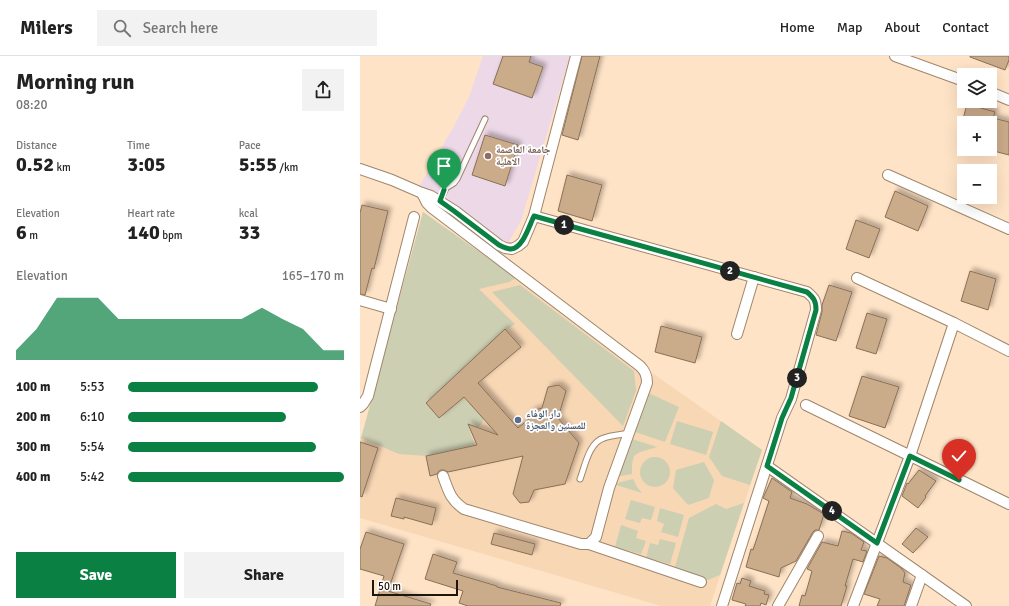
<!DOCTYPE html>
<html lang="en">
<head>
<meta charset="utf-8">
<style>
	body { margin:0; font-family:Signika,"Noto Naskh Arabic",sans-serif; background:#f2f2f2; color:#222; height:100vh; display:flex; flex-direction:column; font-size:15px; white-space:nowrap }
	* { box-sizing:border-box; margin:0 }
	p { font-size:13px; color:#767676 }
	.icon { flex:none; width:22px; height:22px; fill:none; stroke:currentColor; stroke-width:2; stroke-linecap:round; stroke-linejoin:round }
	.map { position:relative; flex:1; overflow:hidden }
	.details { display:flex; flex-direction:column; background:#fff; width:360px }
	.details>* { flex:none }
	.fabs { position:absolute; left:597px; top:12px; display:grid; gap:8px }
	.fabs a { display:grid; place-items:center; width:40px; height:40px; border-radius:0px; background:#fff; box-shadow:0 4px 16px #0002; font-size:20px }
	.scale { position:absolute; left:12px; bottom:10px; width:86px; box-sizing:border-box; padding-left:4px; border:2px solid #1f160b; border-top:0; font-size:11px; line-height:14px; white-space:nowrap; color:#1f160b; -webkit-text-stroke:3px #fff; paint-order:stroke }
	.pin { position:absolute; display:grid; place-items:center; width:34px; height:34px; color:#fff; margin:-41px -17px; border-radius:50% 50% 50% 0; rotate:-45deg; box-shadow:0 0 4px #0007 }
	.pin .icon { rotate:45deg }
	.km { position:absolute; width:20px; height:20px; margin:-10px; border-radius:50%; background:#222; color:#fff; font-size:11px; line-height:20px; text-align:center }
	.round { display:grid; place-items:center; flex:none; width:42px; height:42px; border-radius:0px; background:#f2f2f2 }
	.headline { display:flex; align-items:center; justify-content:space-between; height:68px; padding:0 16px }
	h1 { font-size:22px; font-weight:700; line-height:30px }
	.stats { display:grid; grid-template-columns:repeat(3,1fr); gap:6px; height:68px; padding:4px 16px }
	.stats div { display:grid; align-content:center }
	.stats b { font-size:20px; font-weight:700 }
	.stats small { font-size:11px; font-weight:400 }
	.stats p { font-size:11px }
	.chart { height:112px; padding:8px 16px }
	.chart p { display:flex; justify-content:space-between }
	.chart svg { width:100%; height:72px; margin-top:4px; fill:#0b8043; opacity:.7 }
	.primary-button { display:flex; gap:8px; margin-top:auto; padding:8px 16px }
	.primary-button a { flex:1; height:46px; border-radius:0px; background:#0b8043; color:#fff; font-size:16px; font-weight:700; line-height:46px; text-align:center }
	.primary-button a+a { background:#f2f2f2; color:#222 }
	ul { padding:0 16px; list-style:none; font-size:13px }
	li { display:grid; grid-template-columns:64px 48px 1fr; align-items:center; height:30px }
	li i { height:10px; border-radius:5px; background:#0b8043 }
	header { display:flex; align-items:center; gap:24px; box-sizing:border-box; height:56px; padding:0 20px; background:#fff; border-bottom:1px solid #e0e0e0 }
	header strong { font-size:19px }
	nav { display:flex; gap:22px; margin-inline-start:auto; font-size:14px }
	.search { width:280px; height:36px; background:#f2f2f2; display:flex; align-items:center; gap:10px; box-sizing:border-box; padding:0 14px; border-radius:0px; color:#767676; font-size:15px }
	main { display:flex; flex:1; min-height:0 }
	.map>svg:first-child { display:block }
	.built { fill:#f8d7b5 }
	.education { fill:#ecd8e7 }
	.green { fill:#cccfb2 }
	.building { fill:#caab8a; stroke:#897056; filter:url(#shadow) }
	.lines { fill:none; stroke-linecap:round; stroke-linejoin:round }
	.service-casing { stroke:#9f866b; stroke-width:7 }
	.minor-casing { stroke:#9f866b; stroke-width:12 }
	.service { stroke:#fff; stroke-width:5 }
	.minor { stroke:#fff; stroke-width:10 }
	.route-casing { stroke:#fff; stroke-width:8 }
	.route { stroke:#0b8043; stroke-width:5 }
	.education-dot { fill:#8d6e63; stroke:#fff; stroke-width:1.5 }
	.service-dot { fill:#5c6f8a; stroke:#fff; stroke-width:1.5 }
	.labels { text-anchor:middle; dominant-baseline:central; stroke-width:3.5; stroke-linejoin:round; paint-order:stroke }
	.education-label { font-size:10px; font-weight:bold; fill:#785e54; stroke:#fff; text-anchor:start }
	.service-label { font-size:10px; font-weight:bold; fill:#4e5e75; stroke:#fff; text-anchor:start }
</style>
</head>
<body>
<header>
<strong>Milers</strong>
<div class="search"><svg class="icon" aria-label="search" viewBox="0 0 24 24"><circle cx="10" cy="10" r="6"/><path d="M15 15l6 6"/></svg>Search here</div>
<nav><a>Home</a><a>Map</a><a>About</a><a>Contact</a></nav>
</header>
<main>
<section class="details">
<div class="headline"><div><h1>Morning run</h1><p>08:20</p></div><a class="round"><svg class="icon" aria-label="share" viewBox="0 0 24 24"><path d="M12 15V3M7 8l5-5 5 5M5 13v7h14v-7"/></svg></a></div>
<div class="stats">
<div><p>Distance</p><b>0.52<small> km</small></b></div>
<div><p>Time</p><b>3:05</b></div>
<div><p>Pace</p><b>5:55<small> /km</small></b></div>
</div>
<div class="stats">
<div><p>Elevation</p><b>6<small> m</small></b></div>
<div><p>Heart rate</p><b>140<small> bpm</small></b></div>
<div><p>kcal</p><b>33</b></div>
</div>
<div class="chart"><p><span>Elevation</span>165–170 m</p>
<svg viewBox="0 0 160 44" preserveAspectRatio="none"><path d="M0 44V38L10 25L20 6L30 6L40 6L50 19L60 19L70 19L80 19L90 19L100 19L110 19L120 12L130 19L140 25L150 38L160 38V44z"/></svg>
</div>
<ul>
<li><b>100 m</b>5:53<i style="width:88%"></i></li>
<li><b>200 m</b>6:10<i style="width:73%"></i></li>
<li><b>300 m</b>5:54<i style="width:87%"></i></li>
<li><b>400 m</b>5:42<i style="width:100%"></i></li>
</ul>
<div class="primary-button"><a>Save</a><a>Share</a></div>
</section>
<div class="map">
<svg width="649" height="550" viewBox="0 0 649 550">
	<defs>
		<filter id="shadow"><feDropShadow dx="3.5" dy="-3.5" stdDeviation="2" flood-color="#0004"/></filter>
	</defs>
	<rect width="100%" height="100%" fill="#ffe3c6"/>
	<!-- built -->
	<polygon class="built" points="63,156 402,394 350,550 301,550 0,462 0,387"/>
	<!-- education -->
	<polygon class="education" points="123,0 210,0 161,165 148,187 59,131 94,70 109,41"/>
	<!-- green -->
	<g class="green">
		<polygon points="63,156 156,222 149,226 119,233 155,268 143,276 66,347 79,362 104,341 124,364 118,372 108,369 115,390 66,400 39,398 1,382"/>
		<polygon points="160,229 274,315 276,335 263,370 132,236"/>
		<polygon points="284,335 319,351 305,386 272,375"/>
		<polygon points="317,365 353,376 346,399 310,388"/>
		<polygon points="361,365 402,394 390,429 362,420 349,401"/>
		<polygon points="269,382 297,391 280,396 274,400 272,408 272,418 255,421"/>
		<circle cx="295" cy="416" r="15"/>
		<polygon points="344,406 354,424 349,442 328,449 313,432 316,414"/>
		<polygon points="273,423 277,431 282,437 253,428"/>
		<polygon points="271,444 295,451 291,464 282,462 280,467 265,463"/>
		<polygon points="384,447 360,519 348,524 315,511 329,462 356,448 366,453"/>
		<polygon points="300,452 324,459 318,481 301,476 304,468 297,465"/>
		<polygon points="261,469 278,475 276,482 286,485 281,498 255,491"/>
		<polygon points="300,483 316,487 310,508 286,502 290,487 298,489"/>
	</g>
	<!-- building -->
	<g class="building">
		<polygon points="143,0 171,0 169,6 183,11 172,42 133,28"/>
		<polygon points="222,0 240,0 218,84 202,79"/>
		<polygon points="610,0 649,0 649,4 645,14 610,1"/>
		<polygon points="607,48 635,56 633,62 649,66 649,99 630,94 630,67 602,67"/>
		<polygon points="125,79 158,89 145,130 112,119"/>
		<polygon points="207,119 242,129 232,165 198,155"/>
		<polygon points="535,135 568,150 558,175 525,161"/>
		<polygon points="2,149 28,155 14,213 12,212 5,239 0,238 0,157"/>
		<polygon points="496,164 520,173 509,202 486,193"/>
		<polygon points="610,215 636,223 628,254 601,245"/>
		<polygon points="469,229 492,236 476,285 456,279 462,256 462,249"/>
		<polygon points="507,257 527,263 516,298 496,292"/>
		<polygon points="301,270 342,281 335,307 295,296"/>
		<polygon points="145,273 161,291 118,327 158,372 168,364 172,355 182,352 188,331 199,329 206,335 198,362 219,387 205,428 174,434 169,446 160,447 153,438 163,400 88,416 84,414 81,414 78,416 77,418 70,420 66,400 117,389 108,368 138,379 104,341 79,362 66,347"/>
		<polygon points="502,320 539,331 525,372 489,360"/>
		<polygon points="0,386 18,392 2,441 0,440"/>
		<polygon points="559,414 576,425 565,440 566,441 558,452 542,440 547,427 548,428"/>
		<polygon points="412,422 432,436 430,442 447,448 464,458 459,474 455,474 453,476 436,505 421,512 419,521 386,511 391,493 393,494 409,445 403,442"/>
		<polygon points="36,442 76,452 72,469 44,461 44,463 31,460"/>
		<polygon points="556,472 568,481 553,497 542,488"/>
		<polygon points="482,475 491,477 504,486 501,494 507,495 503,506 493,503 485,530 487,530 481,550 439,550 442,539 445,540 452,515 447,513 462,486 478,490"/>
		<polygon points="6,476 44,488 28,535 71,548 70,550 15,550 24,520 0,513 0,493"/>
		<polygon points="134,477 175,488 172,499 131,488"/>
		<polygon points="73,498 97,506 93,517 137,530 137,531 201,547 200,550 108,550 99,547 103,535 65,523"/>
		<polygon points="519,500 527,502 541,512 545,517 543,526 551,529 544,550 517,550 520,543 504,538"/>
		<polygon points="382,522 391,525 389,530 405,535 404,538 409,539 406,549 401,547 400,550 385,550 386,548 372,544 377,527 380,528"/>
	</g>
	<g class="lines">
		<!-- service casing -->
		<g class="service-casing">
			<g id="service">
				<polyline points="80,145 86,132 94,127 97,123 125,63"/>
				<path d="M 220,423 C 225,410 229,386 244,382 C 252,379 261,379 269,377"/>
			</g>
		</g>
		<!-- minor casing -->
		<g class="minor-casing">
			<g id="minor">
				<polyline points="535,0 604,25"/>
				<polyline points="630,36 649,44"/>
				<polyline points="0,113 32,124 62,137 71,140 95,155 139,189 145,192 152,193 158,190 163,186 174,160 216,0"/>
				<polyline points="528,119 649,173"/>
				<path d="M 62,137 L 67,147 L 72,152 L 280,310 C 285,315 287,319 287,327 L 249,432 L 236,481 L 229,488 L 221,488 L 104,453 C 90,443 89,436 83,420"/>
				<path d="M 174,160 L 447,236 C 454,242 456,244 456,254 L 431,343 L 422,362 L 362,550"/>
				<polyline points="497,222 594,267 649,295"/>
				<polyline points="0,244 31,253"/>
				<polyline points="377,278 394,221"/>
				<polyline points="446,349 649,448"/>
				<polyline points="0,351 3,348 8,340 54,161"/>
				<polyline points="407,410 606,550"/>
				<polyline points="229,488 341,526"/>
				<polyline points="418,550 458,480"/>
				<polyline points="493,550 550,400 594,267"/>
				<polyline points="551,550 562,519"/>
			</g>
		</g>
		<!-- service -->
		<use href="#service" class="service"/>
		<!-- minor -->
		<use href="#minor" class="minor"/>
	</g>
	<g class="lines">
		<!-- route casing -->
		<g class="route-casing">
			<path id="route" d="M 84,134 L 80,145 L 94,155 L 139,189 C 143,191 147,193 151,193 C 163,192 169,170 174,160 L 447,236 C 454,242 456,245 456,254 L 431,342 L 422,362 L 407,410 L 517,487 L 550,400 L 599,424"/>
		</g>
		<!-- route -->
		<use href="#route" class="route"/>
	</g>
	<!-- markers -->
	<circle class="education-dot" cx="128" cy="100" r="4"/>
	<circle class="service-dot" cx="158" cy="364" r="4"/>
	<g class="labels">
		<!-- education labels -->
		<g class="education-label">
			<text x="136" y="94">جامعة العاصمة<tspan x="136" dy="12">الاهلية</tspan></text>
		</g>
		<!-- service labels -->
		<g class="service-label">
			<text x="166" y="358">دار الوفاء<tspan x="166" dy="12">للمسنين والعجزة</tspan></text>
		</g>
	</g>
</svg>
<div class="fabs">
<a><svg class="icon" aria-label="layers" viewBox="0 0 24 24"><path d="M12 4l9 5-9 5-9-5zM3 14l9 5 9-5"/></svg></a>
<a>+</a>
<a>−</a>
</div>
<div class="scale">50 m</div>
<div class="pin" style="left:84px;top:134px;background:#1e9e55"><svg class="icon" aria-label="arrive" viewBox="0 0 24 24"><path d="M6 21V4h12l-3 4 3 4H6"/></svg></div>
<div class="pin" style="left:599px;top:424px;background:#d93025"><svg class="icon" aria-label="check" viewBox="0 0 24 24"><path d="M5 12l5 5 9-10"/></svg></div>
<b class="km" style="left:204px;top:169px">1</b>
<b class="km" style="left:370px;top:215px">2</b>
<b class="km" style="left:437px;top:322px">3</b>
<b class="km" style="left:472px;top:455px">4</b>
</div>
</main>
</body>
</html>
